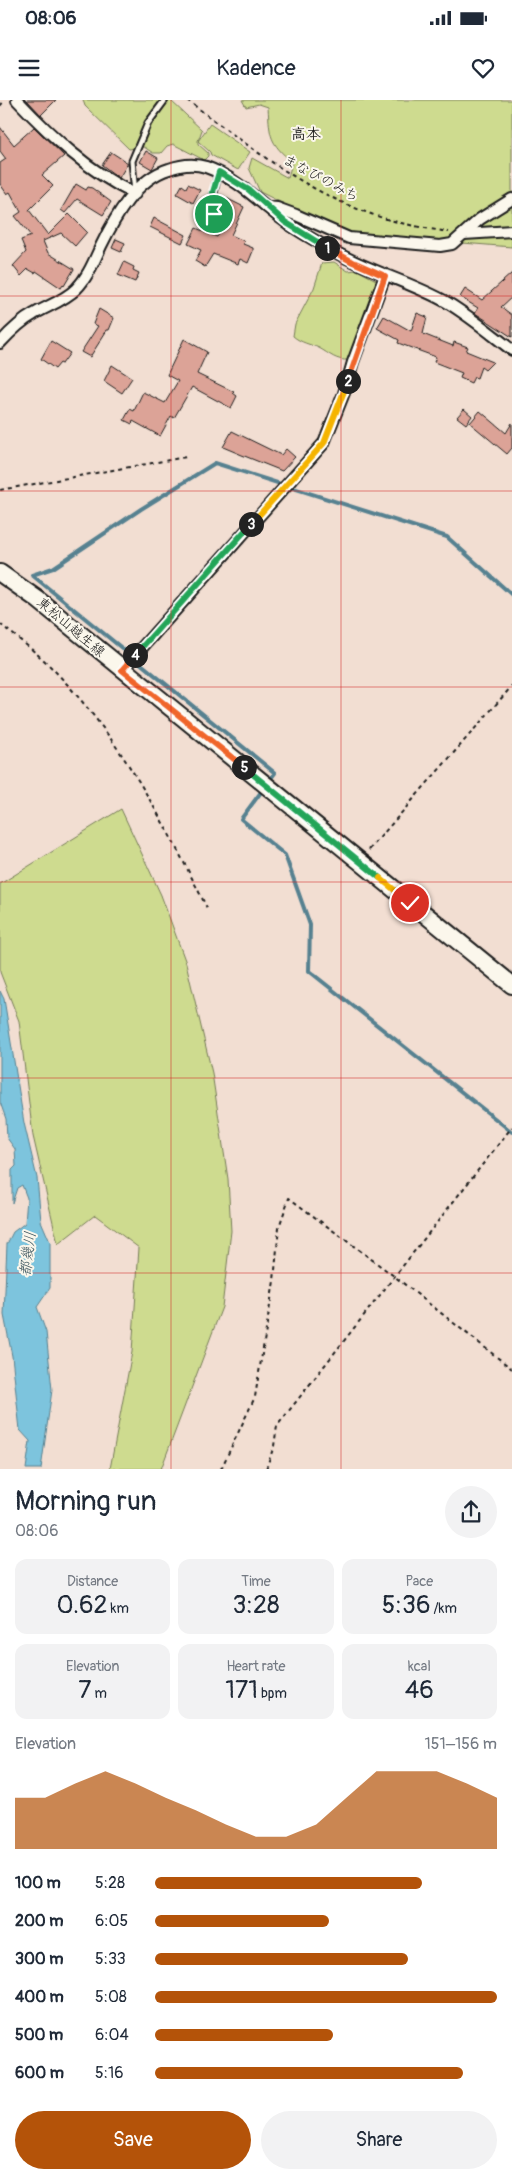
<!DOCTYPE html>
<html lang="en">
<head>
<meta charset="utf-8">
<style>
	body { margin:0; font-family:Pangolin,"Klee One",sans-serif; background:#f2f2f3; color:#1f2937; height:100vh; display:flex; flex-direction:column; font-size:19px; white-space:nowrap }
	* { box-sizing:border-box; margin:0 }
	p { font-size:16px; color:#747a83 }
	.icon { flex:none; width:28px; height:28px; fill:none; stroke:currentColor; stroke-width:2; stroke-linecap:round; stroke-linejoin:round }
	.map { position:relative; height:1369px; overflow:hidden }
	.details { display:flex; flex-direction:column; background:#fff; flex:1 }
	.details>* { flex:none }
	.pin { position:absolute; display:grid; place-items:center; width:42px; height:42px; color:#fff; margin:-21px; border:2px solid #fff; border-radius:50%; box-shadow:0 1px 5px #0007 }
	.km { position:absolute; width:25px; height:25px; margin:-12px; border-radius:50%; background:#222; color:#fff; font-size:14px; line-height:25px; text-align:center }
	.round { display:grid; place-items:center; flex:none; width:52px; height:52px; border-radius:26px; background:#f2f2f3 }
	.overview { display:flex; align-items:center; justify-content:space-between; height:85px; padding:0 15px }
	h1 { font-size:28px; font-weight:600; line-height:38px }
	.figures { display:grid; grid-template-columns:repeat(3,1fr); gap:8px; height:85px; padding:5px 15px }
	.figures div { display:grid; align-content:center; border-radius:12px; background:#f2f2f3; text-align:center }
	.figures b { font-size:25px; font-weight:600 }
	.figures small { font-size:14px; font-weight:400 }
	.figures p { font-size:14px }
	.chart { height:140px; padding:10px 15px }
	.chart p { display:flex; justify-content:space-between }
	.chart svg { width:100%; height:90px; margin-top:5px; fill:#b45309; opacity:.7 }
	.cta { display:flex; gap:10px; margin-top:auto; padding:10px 15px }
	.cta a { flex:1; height:58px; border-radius:30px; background:#b45309; color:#fff; font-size:20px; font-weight:600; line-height:58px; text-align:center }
	.cta a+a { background:#f2f2f3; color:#1f2937 }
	ul { padding:0 15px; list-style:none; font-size:16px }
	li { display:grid; grid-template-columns:80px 60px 1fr; align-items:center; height:38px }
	li i { height:12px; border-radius:6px; background:#b45309 }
	.status { display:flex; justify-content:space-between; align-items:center; height:35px; padding:0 25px; background:#fff; direction:ltr }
	.status svg { height:14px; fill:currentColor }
	header { display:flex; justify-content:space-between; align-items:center; height:65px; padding:0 15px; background:#fff; font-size:22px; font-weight:600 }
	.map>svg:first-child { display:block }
	.green { fill:#cedb8f; stroke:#757c56 }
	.water { fill:#7dc4dd; stroke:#568190 }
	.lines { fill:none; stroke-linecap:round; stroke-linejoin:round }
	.stream { stroke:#568190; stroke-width:4 }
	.building { fill:#dca397; stroke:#1c1c1c }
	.service-casing { stroke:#1c1c1c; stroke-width:9 }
	.minor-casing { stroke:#1c1c1c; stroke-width:14 }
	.primary-casing { stroke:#1c1c1c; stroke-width:20 }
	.path { stroke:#1c1c1c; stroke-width:2; stroke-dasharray:4 4; stroke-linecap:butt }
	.service { stroke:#fbf7ec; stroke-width:5 }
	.minor { stroke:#fbf7ec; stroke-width:10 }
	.primary { stroke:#fbf7ec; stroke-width:16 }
	.split-1-casing { stroke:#fff; stroke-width:10 }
	.split-2-casing { stroke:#fff; stroke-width:10 }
	.split-3-casing { stroke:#fff; stroke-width:10 }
	.split-4-casing { stroke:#fff; stroke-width:10 }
	.split-5-casing { stroke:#fff; stroke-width:10 }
	.split-6-casing { stroke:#fff; stroke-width:10 }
	.split-7-casing { stroke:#fff; stroke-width:10 }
	.split-1 { stroke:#22a559; stroke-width:6 }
	.split-2 { stroke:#f0652b; stroke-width:6 }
	.split-3 { stroke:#f5b400; stroke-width:6 }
	.split-4 { stroke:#22a559; stroke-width:6 }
	.split-5 { stroke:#f0652b; stroke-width:6 }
	.split-6 { stroke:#22a559; stroke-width:6 }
	.split-7 { stroke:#f5b400; stroke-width:6 }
	.grid { fill:none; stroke:#d62828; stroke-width:1; stroke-opacity:0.55 }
	.labels { text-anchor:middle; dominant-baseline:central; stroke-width:4; stroke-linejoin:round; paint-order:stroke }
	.street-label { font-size:14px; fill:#1c1c1c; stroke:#fbf7ec }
	.neighbourhood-label { font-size:15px; font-weight:bold; fill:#1c1c1c; stroke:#fbf7ec }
	.water-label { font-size:15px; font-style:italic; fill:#3e5760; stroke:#fbf7ec }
</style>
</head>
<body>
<div class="status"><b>08:06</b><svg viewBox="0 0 49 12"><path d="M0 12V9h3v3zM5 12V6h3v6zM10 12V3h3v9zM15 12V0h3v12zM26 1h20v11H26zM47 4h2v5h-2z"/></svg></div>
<header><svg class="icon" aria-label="menu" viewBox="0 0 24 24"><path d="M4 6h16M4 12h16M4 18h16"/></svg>Kadence<svg class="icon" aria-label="heart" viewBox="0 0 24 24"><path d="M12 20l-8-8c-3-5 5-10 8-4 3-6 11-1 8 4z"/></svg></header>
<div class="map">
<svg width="512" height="1369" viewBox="0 0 512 1369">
	<rect width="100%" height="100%" fill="#f2ded2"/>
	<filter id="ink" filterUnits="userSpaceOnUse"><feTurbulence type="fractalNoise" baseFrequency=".02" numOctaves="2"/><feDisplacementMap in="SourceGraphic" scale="10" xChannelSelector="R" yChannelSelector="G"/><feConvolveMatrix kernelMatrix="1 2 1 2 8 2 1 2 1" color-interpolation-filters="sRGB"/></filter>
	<g filter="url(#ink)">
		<!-- green -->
		<g class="green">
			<polygon points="83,0 170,0 202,30 198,41 210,24 250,52 238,70 211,55 210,52 198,41 198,44 208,53 208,56 204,60 173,44 167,46 161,53 153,53 144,47 129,49 85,6"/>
			<path d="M 242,0 L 512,0 L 512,147 L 350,134 L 328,126 L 260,92 L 249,68 L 252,58 L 288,78 L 292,62 C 269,42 270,37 268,7 L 259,4 L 246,7 Z"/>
			<path d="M 334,162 L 348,171 L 357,170 L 376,180 L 375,191 L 368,207 L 349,260 C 336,261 330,254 319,248 C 310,244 301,243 293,236 L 295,224 L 314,188 L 322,163 Z"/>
			<polygon points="121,709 161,795 186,863 212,973 228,1079 231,1131 222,1207 161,1369 110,1369 132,1252 139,1148 95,1115 58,1144 33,1036 19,921 0,872 0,784"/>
		</g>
		<!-- water -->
		<polygon class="water" points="0,891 4,899 24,1023 37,1078 41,1121 50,1142 50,1188 37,1207 46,1232 52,1290 41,1369 26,1369 30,1341 20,1330 12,1256 4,1215 7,1144 13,1132 25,1123 27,1098 22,1085 17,1088 12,1103 12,1070 16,1066 15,1049 7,1038 6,1019 0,1002"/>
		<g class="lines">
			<!-- stream -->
			<g class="stream">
				<polyline points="32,475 275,673 268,682"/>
				<polyline points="32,475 53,468 141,409 215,363 447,437 512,495"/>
				<polyline points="264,688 241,719 285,755 310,825 309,871 512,1032"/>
			</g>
		</g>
		<!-- building -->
		<g class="building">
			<polygon points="27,0 56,0 41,15"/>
			<polygon points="0,27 14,45 34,27 64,56 42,75 53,86 29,110 48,135 69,114 87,132 75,146 61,133 43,141 48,153 74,169 64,186 63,185 61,188 36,171 35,173 28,169 21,176 13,166 26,152 21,140 31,136 15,116 21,112 10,92 7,94 0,84 0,63 6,59 0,51"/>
			<polygon points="146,51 158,58 152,69 140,62"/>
			<polygon points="111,52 128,63 119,78 102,65"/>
			<polygon points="76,84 86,90 88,87 92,88 111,102 103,115 77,99 65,113 61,110"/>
			<polygon points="188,84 200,90 193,103 177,94 182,85 186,88"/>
			<polygon points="224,97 244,107 231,135 244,141 243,144 253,148 253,151 248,163 240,159 238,164 213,154 205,167 195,161 201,150 188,144 196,128 217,137 229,114 218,109"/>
			<polygon points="154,118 186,135 182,143 150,127"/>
			<polygon points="116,139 125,143 121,152 112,148"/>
			<polygon points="124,162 134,167 133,170 139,173 135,182 118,175"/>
			<polygon points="512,173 512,197 501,207 512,215 512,237 475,213 478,208 460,197 465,189 482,200"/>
			<polygon points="99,209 114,218 109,230 107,230 90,257 81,252 98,226 93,224"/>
			<polygon points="417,213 427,217 423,234 453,246 454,242 468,247 466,251 493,262 485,270 481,267 477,278 474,277 471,283 460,278 462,273 434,262 436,257 398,243 399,240 377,228 384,216 411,231"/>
			<polygon points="184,239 207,252 197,274 234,292 233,293 237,296 231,308 192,287 174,318 171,316 160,336 133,321 132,324 124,320 130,309 134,311 143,292 165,303 178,281 167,275"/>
			<polygon points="51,241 70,253 62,264 60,263 55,269 41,259"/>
			<polygon points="112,265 132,278 122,293 104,281"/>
			<polygon points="464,309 472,316 466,324 457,317"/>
			<polygon points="480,311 506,333 512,323 512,348 507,354 470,323"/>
			<polygon points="232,331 281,355 286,349 295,357 282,371 242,355 223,347"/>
		</g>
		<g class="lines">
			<!-- service casing -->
			<g class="service-casing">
				<g id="service">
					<polyline points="135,93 132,61 148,23 165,0"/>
					<polyline points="218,121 212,104 218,73"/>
				</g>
			</g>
			<!-- minor casing -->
			<g class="minor-casing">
				<g id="minor">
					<path d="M 17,0 C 51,36 89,72 135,94"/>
					<polyline points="267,107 277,108 296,115 349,138 440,146 452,144 480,119 512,99"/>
					<polyline points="464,134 512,131"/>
					<path d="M 0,243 C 10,232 21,221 34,214 C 48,206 65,200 76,189 C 88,177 94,161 101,146 C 115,117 136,79 169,69 C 180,65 194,63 206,67 C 237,78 258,101 283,120 C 297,131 313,139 328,148 C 366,171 410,181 448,203 C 471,217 491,234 512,250"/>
					<polyline points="122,570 324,343 344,293 353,262 385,176"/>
				</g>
			</g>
			<!-- primary casing -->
			<g class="primary-casing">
				<polyline id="primary" points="0,473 37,499 512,885"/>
			</g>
			<!-- path -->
			<g class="path">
				<path d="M 187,0 C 245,43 302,90 371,114 C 396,123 423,128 449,132"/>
				<polyline points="0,6 5,0"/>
				<polyline points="0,390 186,357"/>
				<path d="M 0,524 C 15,536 32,549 47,563 C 119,635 162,718 207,808"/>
				<polyline points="369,750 512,586"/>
				<polyline points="221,1369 255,1297 274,1181 279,1127 289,1098 394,1176 512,1269"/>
				<polyline points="266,1369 274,1346 277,1326 512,1027"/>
			</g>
			<!-- service -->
			<use href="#service" class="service"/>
			<!-- minor -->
			<use href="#minor" class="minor"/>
			<!-- primary -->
			<use href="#primary" class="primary"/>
		</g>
	</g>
	<g class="lines" filter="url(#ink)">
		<!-- split-1 casing -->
		<g class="split-1-casing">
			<polyline id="split-1" points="214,114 213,92 219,72 249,90 285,122 327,148"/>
		</g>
		<!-- split-2 casing -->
		<g class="split-2-casing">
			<polyline id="split-2" points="327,148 353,162 385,176 348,281"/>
		</g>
		<!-- split-3 casing -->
		<g class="split-3-casing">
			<polyline id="split-3" points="251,424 324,343 348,281"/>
		</g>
		<!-- split-4 casing -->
		<g class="split-4-casing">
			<polyline id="split-4" points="135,555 251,424"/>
		</g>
		<!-- split-5 casing -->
		<g class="split-5-casing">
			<polyline id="split-5" points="135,555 122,570 244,667"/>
		</g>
		<!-- split-6 casing -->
		<g class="split-6-casing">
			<polyline id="split-6" points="244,667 380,778"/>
		</g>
		<!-- split-7 casing -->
		<g class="split-7-casing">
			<polyline id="split-7" points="380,778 410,803"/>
		</g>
		<!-- split-1 -->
		<use href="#split-1" class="split-1"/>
		<!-- split-2 -->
		<use href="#split-2" class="split-2"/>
		<!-- split-3 -->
		<use href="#split-3" class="split-3"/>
		<!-- split-4 -->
		<use href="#split-4" class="split-4"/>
		<!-- split-5 -->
		<use href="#split-5" class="split-5"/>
		<!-- split-6 -->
		<use href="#split-6" class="split-6"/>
		<!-- split-7 -->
		<use href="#split-7" class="split-7"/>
	</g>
	<!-- grid -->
	<path class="grid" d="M 171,0 L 171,1369M 341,0 L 341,1369M 0,196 L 512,196M 0,391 L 512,391M 0,587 L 512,587M 0,782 L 512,782M 0,978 L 512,978M 0,1173 L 512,1173"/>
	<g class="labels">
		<!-- street labels -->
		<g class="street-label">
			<text transform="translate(321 78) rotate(28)">まなびのみち</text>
			<text transform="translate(71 527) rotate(40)">東松山越生線</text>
		</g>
		<!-- neighbourhood labels -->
		<g class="neighbourhood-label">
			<text x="306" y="34">高本</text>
		</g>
		<!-- water labels -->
		<g class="water-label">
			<text transform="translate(28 1154) rotate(-83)">都幾川</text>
		</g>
	</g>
</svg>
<div class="pin" style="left:214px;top:114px;background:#1e9e55"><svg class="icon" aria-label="arrive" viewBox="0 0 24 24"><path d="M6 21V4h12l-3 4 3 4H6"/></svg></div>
<div class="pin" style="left:410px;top:803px;background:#d93025"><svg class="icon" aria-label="check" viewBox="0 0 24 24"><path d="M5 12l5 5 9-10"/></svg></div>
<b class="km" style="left:327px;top:148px">1</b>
<b class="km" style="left:348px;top:281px">2</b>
<b class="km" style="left:251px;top:424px">3</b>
<b class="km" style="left:135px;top:555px">4</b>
<b class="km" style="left:244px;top:667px">5</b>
</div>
<section class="details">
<div class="overview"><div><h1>Morning run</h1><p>08:06</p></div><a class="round"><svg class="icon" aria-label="share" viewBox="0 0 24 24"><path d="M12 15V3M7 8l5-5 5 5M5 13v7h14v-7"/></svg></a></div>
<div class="figures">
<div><p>Distance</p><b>0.62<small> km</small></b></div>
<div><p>Time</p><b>3:28</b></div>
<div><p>Pace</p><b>5:36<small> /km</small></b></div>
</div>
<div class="figures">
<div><p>Elevation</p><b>7<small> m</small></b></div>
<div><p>Heart rate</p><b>171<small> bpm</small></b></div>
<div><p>kcal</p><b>46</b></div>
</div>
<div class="chart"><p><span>Elevation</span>151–156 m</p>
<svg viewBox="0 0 160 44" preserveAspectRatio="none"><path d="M0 44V19L10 19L20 12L30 6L40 12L50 19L60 25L70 32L80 38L90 38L100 32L110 19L120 6L130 6L140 6L150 12L160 19V44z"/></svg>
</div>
<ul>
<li><b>100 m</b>5:28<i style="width:78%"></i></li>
<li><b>200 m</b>6:05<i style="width:51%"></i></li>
<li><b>300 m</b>5:33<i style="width:74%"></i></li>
<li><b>400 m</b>5:08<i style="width:100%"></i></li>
<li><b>500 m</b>6:04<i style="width:52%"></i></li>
<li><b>600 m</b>5:16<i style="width:90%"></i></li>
</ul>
<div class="cta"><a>Save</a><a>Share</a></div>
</section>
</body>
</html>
